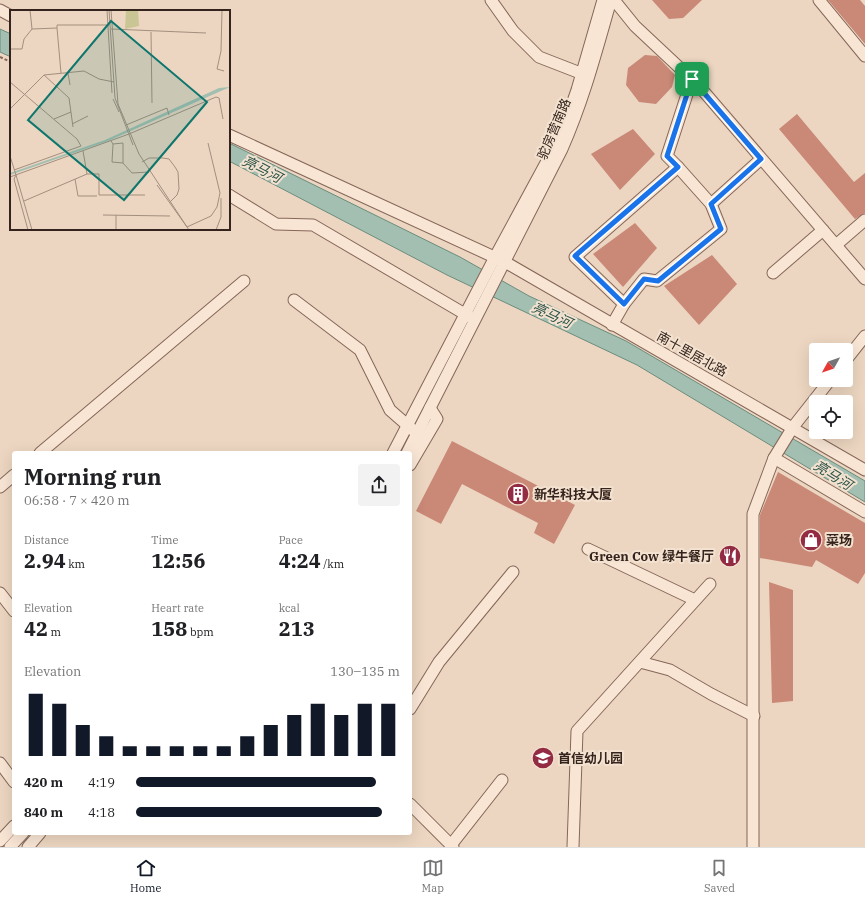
<!DOCTYPE html>
<html lang="en">
<head>
<meta charset="utf-8">
<style>
	body { margin:0; font-family:"IBM Plex Serif","Noto Sans SC",serif; background:#f2f2f2; color:#202124; height:100vh; display:flex; flex-direction:column; font-size:15px; white-space:nowrap }
	* { box-sizing:border-box; margin:0 }
	p { font-size:13px; color:#757577 }
	.icon { flex:none; width:22px; height:22px; fill:none; stroke:currentColor; stroke-width:2; stroke-linecap:round; stroke-linejoin:round }
	.map { position:relative; flex:1; overflow:hidden }
	.drawer { position:absolute; left:12px; top:451px; width:400px; height:384px; display:flex; flex-direction:column; background:#fff; border-radius:4px; box-shadow:0 4px 16px #0002 }
	.drawer>* { flex:none }
	.needle { width:26px; rotate:230deg }
	.buttons { position:absolute; left:809px; top:343px; display:grid; gap:8px }
	.buttons a { display:grid; place-items:center; width:44px; height:44px; border-radius:4px; background:#fff; box-shadow:0 4px 16px #0002; font-size:20px }
	.pin { position:absolute; display:grid; place-items:center; width:34px; height:34px; color:#fff; margin:-17px; border-radius:8px; box-shadow:0 2px 6px #0006 }
	.round { display:grid; place-items:center; flex:none; width:42px; height:42px; border-radius:4px; background:#f2f2f2 }
	.headline { display:flex; align-items:center; justify-content:space-between; height:68px; padding:0 12px }
	h1 { font-size:22px; font-weight:800; line-height:30px }
	.metrics { display:grid; grid-template-columns:repeat(3,1fr); gap:6px; height:68px; padding:4px 12px }
	.metrics div { display:grid; align-content:center }
	.metrics b { font-size:20px; font-weight:800 }
	.metrics small { font-size:11px; font-weight:400 }
	.metrics p { font-size:11px }
	.chart { height:112px; padding:8px 12px }
	.chart p { display:flex; justify-content:space-between }
	.chart svg { width:100%; height:72px; margin-top:4px; stroke:#111827; stroke-width:6 }
	ul { padding:0 12px; list-style:none; font-size:13px }
	li { display:grid; grid-template-columns:64px 48px 1fr; align-items:center; height:30px }
	li i { height:10px; border-radius:5px; background:#111827 }
	.menu { display:flex; justify-content:space-around; align-items:center; height:56px; border-top:1px solid #e0e0e0; background:#fff; font-size:11px; color:#757577 }
	.menu a { display:grid; justify-items:center; gap:2px }
	.menu .current { color:#111827 }
	.map>svg:first-child { display:block }
	.water { fill:#a3bfb1; stroke:#6b8c7d }
	.building { fill:#ca8877 }
	.lines { fill:none; stroke-linecap:round; stroke-linejoin:round }
	.minor-casing { stroke:#856759; stroke-width:13 }
	.path { stroke:#856759; stroke-width:2; stroke-dasharray:3 2; stroke-linecap:butt }
	.minor { stroke:#f8e5d4; stroke-width:11 }
	.route-casing { stroke:#fff; stroke-width:8 }
	.route { stroke:#1a73e8; stroke-width:5 }
	.labels { text-anchor:middle; dominant-baseline:central; stroke-width:4; stroke-linejoin:round; paint-order:stroke }
	.street-label { font-size:13px; fill:#35241d; stroke:#f4e2d0 }
	.poi-label { font-size:13px; font-weight:bold; fill:#35241d; stroke:#f4e2d0; text-anchor:start }
	.water-label { font-size:14px; font-style:italic; fill:#2d554a; stroke:#f4e2d0 }
	.inset-road { fill:none; stroke:#a38f7f; stroke-width:1 }
	.view { fill:#0f766e; fill-opacity:0.15; stroke:#0f766e; stroke-width:2 }
	.inset-edge { fill:none; stroke:#35241d; stroke-width:2 }
</style>
</head>
<body>
<div class="map">
<svg width="865" height="847" viewBox="0 0 865 847">
	<rect width="100%" height="100%" fill="#ecd6c1"/>
	<!-- water -->
	<g class="water">
		<polygon points="0,29 11,34 11,57 0,52"/>
		<polygon points="229,143 460,257 529,296 626,341 865,481 865,502 637,365 447,275 229,161"/>
	</g>
	<!-- building -->
	<g class="building">
		<polygon points="652,0 702,0 683,18 669,19"/>
		<polygon points="828,0 860,0 865,6 865,44"/>
		<polygon points="645,55 657,56 675,75 672,87 656,104 639,102 626,85 628,68"/>
		<polygon points="797,114 854,182 865,173 865,213 855,219 779,129"/>
		<polygon points="633,129 655,154 620,190 591,154"/>
		<polygon points="635,223 657,248 623,287 593,254"/>
		<polygon points="712,255 737,284 699,325 664,286"/>
		<polygon points="452,441 575,505 554,544 534,533 538,523 462,484 441,524 416,511"/>
		<polygon points="778,472 865,523 865,573 858,584 816,560 812,567 760,558 760,515"/>
		<polygon points="769,582 793,590 793,701 772,703"/>
	</g>
	<g class="lines">
		<!-- minor casing -->
		<g class="minor-casing">
			<g id="minor">
				<polyline points="491,0 513,31 539,57 588,76"/>
				<polyline points="614,0 635,26 699,86 865,279"/>
				<polyline points="819,0 865,56"/>
				<polyline points="0,10 11,16"/>
				<polyline points="229,135 505,262 865,470"/>
				<polyline points="229,195 276,224 313,225 470,317"/>
				<polyline points="711,204 761,159"/>
				<polyline points="836,245 865,220"/>
				<polyline points="773,273 823,230"/>
				<polyline points="294,300 360,350 390,410 414,431"/>
				<polyline points="624,304 644,279 657,281 721,229 711,204 678,167"/>
				<polyline points="612,325 624,304 575,257 678,167 667,156 692,79"/>
				<polyline points="846,360 865,336"/>
				<polyline points="40,453 244,281"/>
				<polyline points="393,453 495,257 554,148 565,124 577,90 603,0"/>
				<path d="M 407,453 L 562,149 C 584,99 596,52 611,0"/>
				<polyline points="774,458 865,512"/>
				<polyline points="410,465 437,419 430,408"/>
				<polyline points="0,487 14,475"/>
				<polyline points="588,549 695,600"/>
				<polyline points="0,593 14,611"/>
				<polyline points="640,662 670,670 711,694 754,716"/>
				<polyline points="410,709 439,662 513,572"/>
				<polyline points="0,763 14,782"/>
				<polyline points="410,804 453,847"/>
				<polyline points="0,841 14,826"/>
				<polyline points="451,845 502,780"/>
				<polyline points="10,847 23,833"/>
				<polyline points="28,847 40,833"/>
				<polyline points="573,847 577,731 710,584"/>
				<polyline points="753,847 753,514 774,458 793,427 830,380"/>
			</g>
		</g>
		<!-- path -->
		<polyline class="path" points="0,57 11,62"/>
		<!-- minor -->
		<use href="#minor" class="minor"/>
	</g>
	<g class="lines">
		<!-- route casing -->
		<g class="route-casing">
			<polygon id="route" points="692,79 761,159 711,204 721,229 658,281 644,279 624,304 575,256 678,167 667,156"/>
		</g>
		<!-- route -->
		<use href="#route" class="route"/>
	</g>
	<!-- icons -->
	<defs>
		<g id="building-disc" transform="scale(1.15)"><circle r="9.5" fill="#932b42" stroke="#f4e2d0"/><path d="M-4-6H4V6H1V3H-1V6H-4ZM-2.5-4.3h1.7v1.8h-1.7ZM.8-4.3h1.7v1.8H.8ZM-2.5-1h1.7V.8h-1.7ZM.8-1h1.7V.8H.8Z" fill="#fff"/></g>
		<g id="shop-disc" transform="scale(1.15)"><circle r="9.5" fill="#932b42" stroke="#f4e2d0"/><path d="M-5-2.5h2.3a2.7 3.5 0 0 1 5.4 0H5L5.5 6h-11ZM-1.5-2.5h3a1.5 2.3 0 0 0-3 0Z" fill="#fff"/></g>
		<g id="restaurant-disc" transform="scale(1.15)"><circle r="9.5" fill="#932b42" stroke="#f4e2d0"/><path d="M-5-6h1v4h1v-4h1v4h1v-4h1v5L-1.5 .5V6h-2V.5L-5-1ZM5-6V6H3V1.5H1.5Q1.5-4 5-6Z" fill="#fff"/></g>
		<g id="school-disc" transform="scale(1.15)"><circle r="9.5" fill="#932b42" stroke="#f4e2d0"/><path d="M0-5L7-2L0 1L-7-2ZM-4 1L0 2.5L4 1V4Q0 6-4 4Z" fill="#fff"/></g>
	</defs>
	<g fill-rule="evenodd">
		<use href="#building-disc" x="518" y="494"/>
		<use href="#shop-disc" x="811" y="540"/>
		<use href="#restaurant-disc" x="730" y="556"/>
		<use href="#school-disc" x="543" y="758"/>
	</g>
	<g class="labels">
		<!-- street labels -->
		<g class="street-label">
			<text transform="translate(554 129) rotate(-67)">驼房营南路</text>
			<text transform="translate(692 354) rotate(29)">南十里居北路</text>
		</g>
		<!-- poi labels -->
		<g class="poi-label">
			<text x="534" y="494">新华科技大厦</text>
			<text x="826" y="540">菜场</text>
			<text x="714" y="556" text-anchor="end">Green Cow 绿牛餐厅</text>
			<text x="558" y="758">首信幼儿园</text>
		</g>
		<!-- water labels -->
		<g class="water-label">
			<text transform="translate(262 169) rotate(27)">亮马河</text>
			<text transform="translate(552 315) rotate(25)">亮马河</text>
			<text transform="translate(833 475) rotate(32)">亮马河</text>
		</g>
	</g>
	<!-- overview -->
	<g transform="translate(10 10)">
		<rect width="220" height="220" fill="#ecd6c1"/>
		<path d="M 116,0 L 128,0 L 129,16 L 115,19 Z" fill="#cac595"/>
		<path d="M 220,77 L 98,131 L 0,165 L 0,163 L 95,130 L 209,78 Z" fill="#a3bfb1"/>
		<path class="inset-road" d="M 97,0 L 102,83M 99,0 L 105,88 L 123,135M 101,0 L 108,94 L 129,144 L 179,220M 212,0 L 211,41 L 207,59 L 214,61M 47,18 L 51,63M 22,19 L 47,18 L 47,15 L 99,15M 101,19 L 196,23M 141,22 L 142,93M 0,39 L 12,39 L 14,29 L 22,19 L 20,0M 58,63 L 60,75M 34,65 L 59,88 L 63,117M 0,72 L 67,129 L 71,136 L 4,160M 103,89 L 109,102M 0,99 L 34,65 L 74,61 L 89,69 L 104,72M 44,109 L 61,102M 62,114 L 78,106M 116,115 L 157,98 L 159,105M 101,131 L 103,134 L 113,133 L 113,153 L 122,163M 103,134 L 102,152 L 113,153M 73,141 L 77,164M 0,146 L 6,165M 132,152 L 139,148 L 153,148 L 159,149 L 165,157 L 168,162 L 169,179 L 167,185 L 160,192M 122,163 L 139,162M 6,165 L 22,220M 6,165 L 4,169 L 18,220M 0,167 L 119,124 L 206,87 L 209,88 L 213,109M 65,169 L 68,186 L 87,186M 147,175 L 177,217M 14,191 L 77,164 L 89,164 L 89,185 L 135,185M 93,205 L 160,206M 177,217 L 201,206 L 207,197 L 210,183 L 198,133M 106,220 L 106,205M 206,220 L 211,207 L 211,188"/>
		<path class="view" d="M 101,11 L 197,92 L 114,190 L 18,110 Z"/>
		<rect width="220" height="220" class="inset-edge"/>
	</g>
</svg>
<div class="buttons">
<a><svg class="needle" viewBox="-14 -14 28 28"><path d="M0-13l5 13h-10z" fill="#e53935"/><path d="M0 13l5-13h-10z" fill="#757577"/></svg></a>
<a><svg class="icon" aria-label="locate" viewBox="0 0 24 24"><circle cx="12" cy="12" r="6"/><path d="M12 2v4M12 18v4M2 12h4M18 12h4"/></svg></a>
</div>
<div class="pin" style="left:692px;top:79px;background:#1e9e55"><svg class="icon" aria-label="arrive" viewBox="0 0 24 24"><path d="M6 21V4h12l-3 4 3 4H6"/></svg></div>
<section class="drawer">
<div class="headline"><div><h1>Morning run</h1><p>06:58 · 7 × 420 m</p></div><a class="round"><svg class="icon" aria-label="share" viewBox="0 0 24 24"><path d="M12 15V3M7 8l5-5 5 5M5 13v7h14v-7"/></svg></a></div>
<div class="metrics">
<div><p>Distance</p><b>2.94<small> km</small></b></div>
<div><p>Time</p><b>12:56</b></div>
<div><p>Pace</p><b>4:24<small> /km</small></b></div>
</div>
<div class="metrics">
<div><p>Elevation</p><b>42<small> m</small></b></div>
<div><p>Heart rate</p><b>158<small> bpm</small></b></div>
<div><p>kcal</p><b>213</b></div>
</div>
<div class="chart"><p><span>Elevation</span>130–135 m</p>
<svg viewBox="0 0 160 44" preserveAspectRatio="none"><path d="M5 44V6M15 44V12M25 44V25M35 44V32M45 44V38M55 44V38M65 44V38M75 44V38M85 44V38M95 44V32M105 44V25M115 44V19M125 44V12M135 44V19M145 44V12M155 44V12"/></svg>
</div>
<ul>
<li><b>420 m</b>4:19<i style="width:91%"></i></li>
<li><b>840 m</b>4:18<i style="width:93%"></i></li>
</ul>
</section>
</div>
<nav class="menu">
<a class="current"><svg class="icon" aria-label="home" viewBox="0 0 24 24"><path d="M3 11l9-7 9 7M6 9v11h12V9"/></svg>Home</a>
<a><svg class="icon" aria-label="map" viewBox="0 0 24 24"><path d="M3 6l6-2 6 2 6-2v14l-6 2-6-2-6 2zM9 4v14M15 6v14"/></svg>Map</a>
<a><svg class="icon" aria-label="saved" viewBox="0 0 24 24"><path d="M7 4h10v16l-5-4-5 4z"/></svg>Saved</a>
</nav>
</body>
</html>
